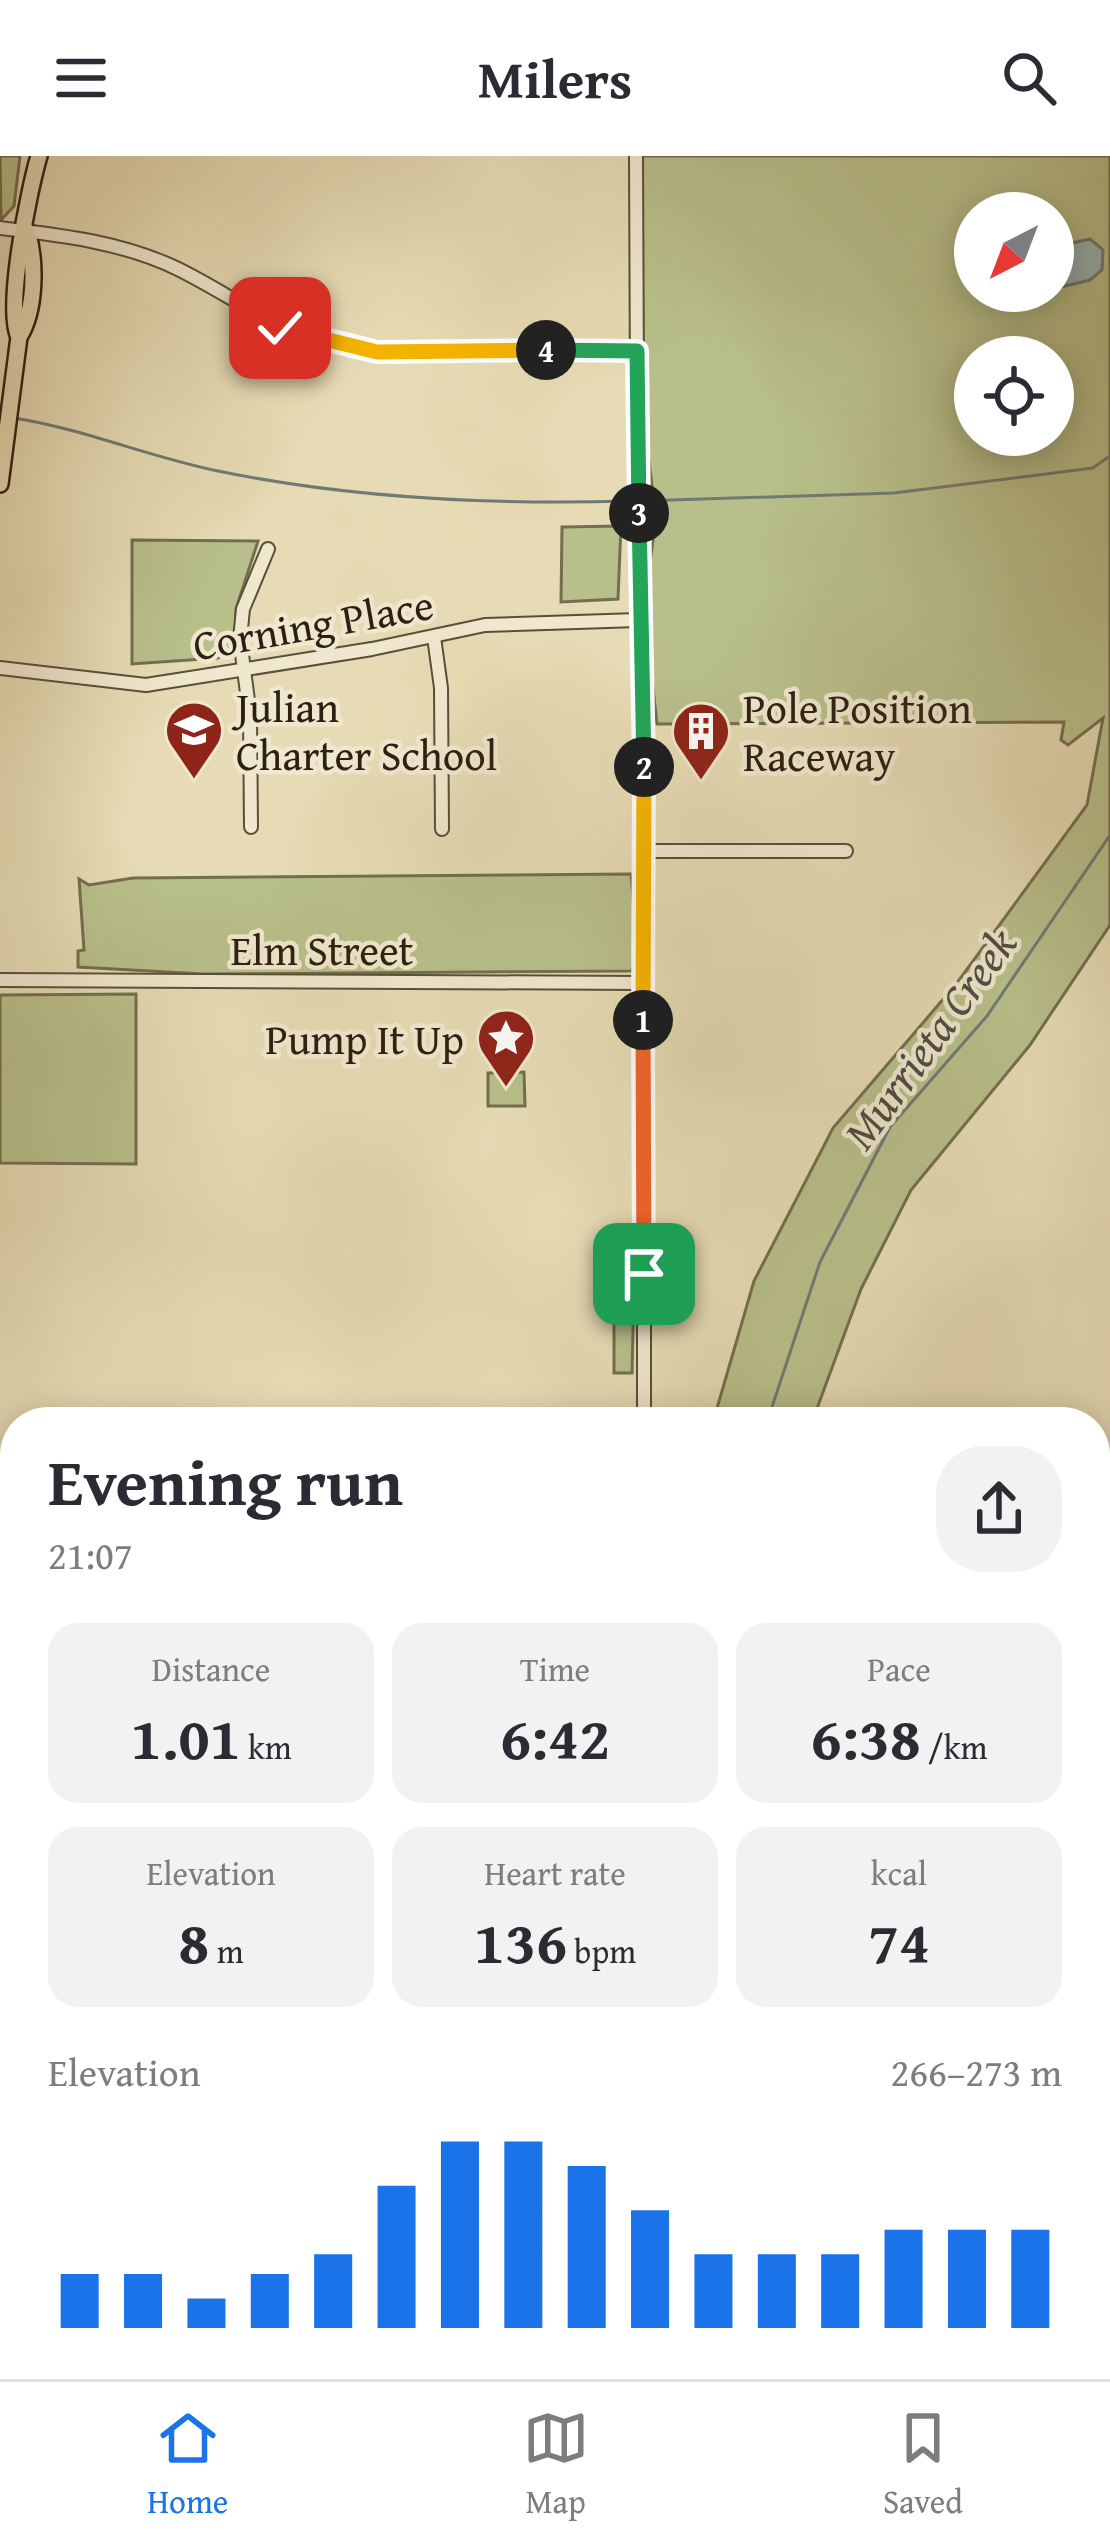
<!DOCTYPE html>
<html lang="en">
<head>
<meta charset="utf-8">
<style>
	body { margin:0; font-family:"Gentium Book Plus",serif; background:#f2f2f3; color:#2b2b33; height:100vh; display:flex; flex-direction:column; font-size:45px; white-space:nowrap }
	* { box-sizing:border-box; margin:0 }
	p { font-size:39px; color:#7c7c81 }
	.icon { flex:none; width:66px; height:66px; fill:none; stroke:currentColor; stroke-width:2; stroke-linecap:round; stroke-linejoin:round }
	.map { position:relative; flex:1; overflow:hidden }
	.sheet { position:absolute; left:0px; top:1251px; width:1110px; height:972px; display:flex; flex-direction:column; background:#fff; border-radius:48px 48px 0 0; box-shadow:0 6px 30px #0003 }
	.sheet>* { flex:none }
	.needle { width:78px; rotate:222deg }
	.controls { position:absolute; left:954px; top:36px; display:grid; gap:24px }
	.controls a { display:grid; place-items:center; width:120px; height:120px; border-radius:50%; background:#fff; box-shadow:0 6px 30px #0003; font-size:60px }
	.pin { position:absolute; display:grid; place-items:center; width:102px; height:102px; color:#fff; margin:-51px; border-radius:24px; box-shadow:0 6px 18px #0006 }
	.km { position:absolute; width:60px; height:60px; margin:-30px; border-radius:50%; background:#222; color:#fff; font-size:33px; line-height:60px; text-align:center }
	.round { display:grid; place-items:center; flex:none; width:126px; height:126px; border-radius:48px; background:#f2f2f3 }
	.headline { display:flex; align-items:center; justify-content:space-between; height:204px; padding:0 48px }
	h1 { font-size:66px; font-weight:700; line-height:90px }
	.metrics { display:grid; grid-template-columns:repeat(3,1fr); gap:18px; height:204px; padding:12px 48px }
	.metrics div { display:grid; align-content:center; border-radius:30px; background:#f2f2f3; text-align:center }
	.metrics b { font-size:60px; font-weight:700 }
	.metrics small { font-size:33px; font-weight:400 }
	.metrics p { font-size:33px }
	.chart { height:336px; padding:24px 48px }
	.chart p { display:flex; justify-content:space-between }
	.chart svg { width:100%; height:216px; margin-top:12px; stroke:#1a73e8; stroke-width:6 }
	header { display:flex; justify-content:space-between; align-items:center; height:156px; padding:0 48px; background:#fff; font-size:54px; font-weight:700 }
	.tabs { display:flex; justify-content:space-around; align-items:center; height:168px; border-top:3px solid #e1e1e2; background:#fff; font-size:33px; color:#7c7c81 }
	.tabs a { display:grid; justify-items:center; gap:6px }
	.tabs .current { color:#1a73e8 }
	.map>svg:first-child { display:block }
	.green { fill:#b8bf8a; stroke:#726f4e; stroke-width:3; fill-rule:evenodd }
	.water { fill:#9ab8b8; stroke:#6e7b75; stroke-width:3 }
	.lines { fill:none; stroke-linecap:round; stroke-linejoin:round }
	.stream { stroke:#6e7b75; stroke-width:3 }
	.minor-casing { stroke:#5b4e3a; stroke-width:16 }
	.major-casing { stroke:#2d1f11; stroke-width:20 }
	.minor { stroke:#efe8ce; stroke-width:12 }
	.major { stroke:#e6dbb4; stroke-width:15 }
	.split-1-casing { stroke:#fff; stroke-width:24 }
	.split-2-casing { stroke:#fff; stroke-width:24 }
	.split-3-casing { stroke:#fff; stroke-width:24 }
	.split-4-casing { stroke:#fff; stroke-width:24 }
	.split-5-casing { stroke:#fff; stroke-width:24 }
	.split-1 { stroke:#f0652b; stroke-width:15 }
	.split-2 { stroke:#f5b400; stroke-width:15 }
	.split-3 { stroke:#22a559; stroke-width:15 }
	.split-4 { stroke:#22a559; stroke-width:15 }
	.split-5 { stroke:#f5b400; stroke-width:15 }
	.labels { text-anchor:middle; dominant-baseline:central; stroke-width:9; stroke-linejoin:round; paint-order:stroke }
	.street-label { font-size:42px; fill:#2d1f11; stroke:#efe8ce }
	.poi-label { font-size:42px; fill:#2d1f11; stroke:#efe8ce; text-anchor:start }
	.water-label { font-size:45px; font-style:italic; fill:#4e4d43; stroke:#efe8ce }
</style>
</head>
<body>
<header><svg class="icon" aria-label="menu" viewBox="0 0 24 24"><path d="M4 6h16M4 12h16M4 18h16"/></svg>Milers<svg class="icon" aria-label="search" viewBox="0 0 24 24"><circle cx="10" cy="10" r="6"/><path d="M15 15l6 6"/></svg></header>
<div class="map">
<svg width="1110" height="2223" viewBox="0 0 1110 2223">
	<rect width="100%" height="100%" fill="#e6dbb4"/>
	<filter id="stains"><feTurbulence type="fractalNoise" baseFrequency=".00167" numOctaves="4"/><feColorMatrix values="0 0 0 0 .2 0 0 0 0 .09 0 0 0 0 .02 0 0 0 .5 -.17"/></filter>
	<radialGradient id="worn" r=".72"><stop offset=".6" stop-color="#630" stop-opacity="0"/><stop offset="1" stop-color="#630" stop-opacity=".3"/></radialGradient>
	<!-- green -->
	<g class="green">
		<polygon points="0,0 20,0 14,50 1,64"/>
		<path d="M 642,0 L 1110,0 L 1110,769 L 1030,889 L 911,1034 L 861,1133 L 812,1266 L 713,1266 L 754,1125 L 833,972 L 957,827 L 1087,649 L 1103,562 L 1068,589 L 1061,584 L 1064,566 L 657,568 L 644,450 L 656,363 L 643,255 ZM 975,57 L 1053,57 L 1053,135 L 975,135 ZM 975,201 L 1053,201 L 1053,279 L 975,279 Z"/>
		<polygon points="621,370 618,443 561,446 562,371"/>
		<polygon points="132,384 258,385 236,453 235,487 218,502 132,508"/>
		<polygon points="631,718 638,802 631,815 203,818 78,811 78,795 84,794 79,723 89,729 133,722"/>
		<polygon points="136,838 136,1008 0,1007 0,839"/>
		<polygon points="524,916 525,950 488,950 488,917"/>
		<polygon points="614,1130 634,1135 632,1217 614,1217"/>
		<polygon points="0,1850 12,1860 15,1887 15,2208 84,2208 90,2223 0,2223"/>
		<polygon points="550,2208 643,2208 645,2223 553,2223"/>
	</g>
	<!-- water -->
	<polygon class="water" points="1090,83 1103,94 1102,114 1090,124 1053,133 1055,91"/>
	<g class="lines">
		<!-- stream -->
		<g class="stream">
			<path d="M 14,262 C 84,273 149,301 218,315 C 354,343 492,349 630,345"/>
			<polyline points="640,345 894,337 1093,312 1110,300"/>
			<polyline points="767,1266 820,1106 890,971 987,860 1110,679"/>
			<polyline points="601,2208 604,2223"/>
		</g>
		<!-- minor casing -->
		<g class="minor-casing">
			<g id="minor">
				<polyline points="636,0 638,464 644,577 644,1266"/>
				<path d="M 0,72 C 60,79 123,86 178,113 C 229,138 270,171 326,186 C 415,209 542,193 637,195"/>
				<polyline points="434,481 441,532 442,673"/>
				<polyline points="0,512 146,529 372,493 485,469 638,464"/>
				<polyline points="251,671 250,560 240,483 243,453 268,393"/>
				<polyline points="644,695 846,695"/>
				<polyline points="0,824 643,827"/>
				<polyline points="1095,1761 1110,1761"/>
				<polyline points="0,1842 15,1842"/>
				<polyline points="516,2208 519,2223"/>
			</g>
		</g>
		<!-- major casing -->
		<g class="major-casing">
			<g id="major">
				<path d="M 19,181 C 5,153 29,33 39,0"/>
				<path d="M 0,328 L 19,181 C 36,154 36,105 27,75"/>
				<polyline points="0,1645 15,1734"/>
				<polyline points="0,1726 15,1806"/>
				<polyline points="95,2208 100,2223"/>
				<polyline points="109,2208 115,2223"/>
			</g>
		</g>
		<!-- minor -->
		<use href="#minor" class="minor"/>
		<!-- major -->
		<use href="#major" class="major"/>
	</g>
	<g class="lines">
		<!-- split-1 casing -->
		<g class="split-1-casing">
			<polyline id="split-1" points="643,864 644,1118"/>
		</g>
		<!-- split-2 casing -->
		<g class="split-2-casing">
			<polyline id="split-2" points="643,864 644,611"/>
		</g>
		<!-- split-3 casing -->
		<g class="split-3-casing">
			<polyline id="split-3" points="639,357 644,611"/>
		</g>
		<!-- split-4 casing -->
		<g class="split-4-casing">
			<polyline id="split-4" points="546,194 637,195 639,357"/>
		</g>
		<!-- split-5 casing -->
		<g class="split-5-casing">
			<polyline id="split-5" points="280,172 377,196 546,194"/>
		</g>
		<!-- split-1 -->
		<use href="#split-1" class="split-1"/>
		<!-- split-2 -->
		<use href="#split-2" class="split-2"/>
		<!-- split-3 -->
		<use href="#split-3" class="split-3"/>
		<!-- split-4 -->
		<use href="#split-4" class="split-4"/>
		<!-- split-5 -->
		<use href="#split-5" class="split-5"/>
	</g>
	<!-- icons -->
	<defs>
		<g id="school-pin" transform="scale(3)"><path d="M0 17L-7.5 6A9.5 9.5 0 1 1 7.5 6Z" fill="#8f2418" stroke="#efe8ce"/><path d="M0-5L7-2L0 1L-7-2ZM-4 1L0 2.5L4 1V4Q0 6-4 4Z" fill="#fff"/></g>
		<g id="building-pin" transform="scale(3)"><path d="M0 17L-7.5 6A9.5 9.5 0 1 1 7.5 6Z" fill="#8f2418" stroke="#efe8ce"/><path d="M-4-6H4V6H1V3H-1V6H-4ZM-2.5-4.3h1.7v1.8h-1.7ZM.8-4.3h1.7v1.8H.8ZM-2.5-1h1.7V.8h-1.7ZM.8-1h1.7V.8H.8Z" fill="#fff"/></g>
		<g id="sight-pin" transform="scale(3)"><path d="M0 17L-7.5 6A9.5 9.5 0 1 1 7.5 6Z" fill="#8f2418" stroke="#efe8ce"/><path d="M0-6L1.8-2.2L6-1.7L2.9 1.2L3.7 5.4L0 3.3L-3.7 5.4L-2.9 1.2L-6-1.7L-1.8-2.2Z" fill="#fff"/></g>
	</defs>
	<g fill-rule="evenodd">
		<use href="#school-pin" x="194" y="574"/>
		<use href="#building-pin" x="701" y="575"/>
		<use href="#sight-pin" x="506" y="882"/>
	</g>
	<g class="labels">
		<!-- street labels -->
		<g class="street-label">
			<text transform="translate(313 468) rotate(-10)">Corning Place</text>
			<text x="322" y="793">Elm Street</text>
		</g>
		<!-- poi labels -->
		<g class="poi-label">
			<text x="236" y="550">Julian<tspan x="236" dy="48">Charter School</tspan></text>
			<text x="743" y="551">Pole Position<tspan x="743" dy="48">Raceway</tspan></text>
			<text x="464" y="882" text-anchor="end">Pump It Up</text>
		</g>
		<!-- water labels -->
		<g class="water-label">
			<text transform="translate(929 882) rotate(-54)">Murrieta Creek</text>
		</g>
	</g>
	<rect width="100%" height="100%" filter="url(#stains)"/>
	<rect width="100%" height="100%" fill="url(#worn)"/>
</svg>
<div class="controls">
<a><svg class="needle" viewBox="-14 -14 28 28"><path d="M0-13l5 13h-10z" fill="#e53935"/><path d="M0 13l5-13h-10z" fill="#7c7c81"/></svg></a>
<a><svg class="icon" aria-label="locate" viewBox="0 0 24 24"><circle cx="12" cy="12" r="6"/><path d="M12 2v4M12 18v4M2 12h4M18 12h4"/></svg></a>
</div>
<div class="pin" style="left:644px;top:1118px;background:#1e9e55"><svg class="icon" aria-label="arrive" viewBox="0 0 24 24"><path d="M6 21V4h12l-3 4 3 4H6"/></svg></div>
<div class="pin" style="left:280px;top:172px;background:#d93025"><svg class="icon" aria-label="check" viewBox="0 0 24 24"><path d="M5 12l5 5 9-10"/></svg></div>
<b class="km" style="left:643px;top:864px">1</b>
<b class="km" style="left:644px;top:611px">2</b>
<b class="km" style="left:639px;top:357px">3</b>
<b class="km" style="left:546px;top:194px">4</b>
<section class="sheet">
<div class="headline"><div><h1>Evening run</h1><p>21:07</p></div><a class="round"><svg class="icon" aria-label="share" viewBox="0 0 24 24"><path d="M12 15V3M7 8l5-5 5 5M5 13v7h14v-7"/></svg></a></div>
<div class="metrics">
<div><p>Distance</p><b>1.01<small> km</small></b></div>
<div><p>Time</p><b>6:42</b></div>
<div><p>Pace</p><b>6:38<small> /km</small></b></div>
</div>
<div class="metrics">
<div><p>Elevation</p><b>8<small> m</small></b></div>
<div><p>Heart rate</p><b>136<small> bpm</small></b></div>
<div><p>kcal</p><b>74</b></div>
</div>
<div class="chart"><p><span>Elevation</span>266–273 m</p>
<svg viewBox="0 0 160 44" preserveAspectRatio="none"><path d="M5 44V33M15 44V33M25 44V38M35 44V33M45 44V29M55 44V15M65 44V6M75 44V6M85 44V11M95 44V20M105 44V29M115 44V29M125 44V29M135 44V24M145 44V24M155 44V24"/></svg>
</div>
</section>
</div>
<nav class="tabs">
<a class="current"><svg class="icon" aria-label="home" viewBox="0 0 24 24"><path d="M3 11l9-7 9 7M6 9v11h12V9"/></svg>Home</a>
<a><svg class="icon" aria-label="map" viewBox="0 0 24 24"><path d="M3 6l6-2 6 2 6-2v14l-6 2-6-2-6 2zM9 4v14M15 6v14"/></svg>Map</a>
<a><svg class="icon" aria-label="saved" viewBox="0 0 24 24"><path d="M7 4h10v16l-5-4-5 4z"/></svg>Saved</a>
</nav>
</body>
</html>
